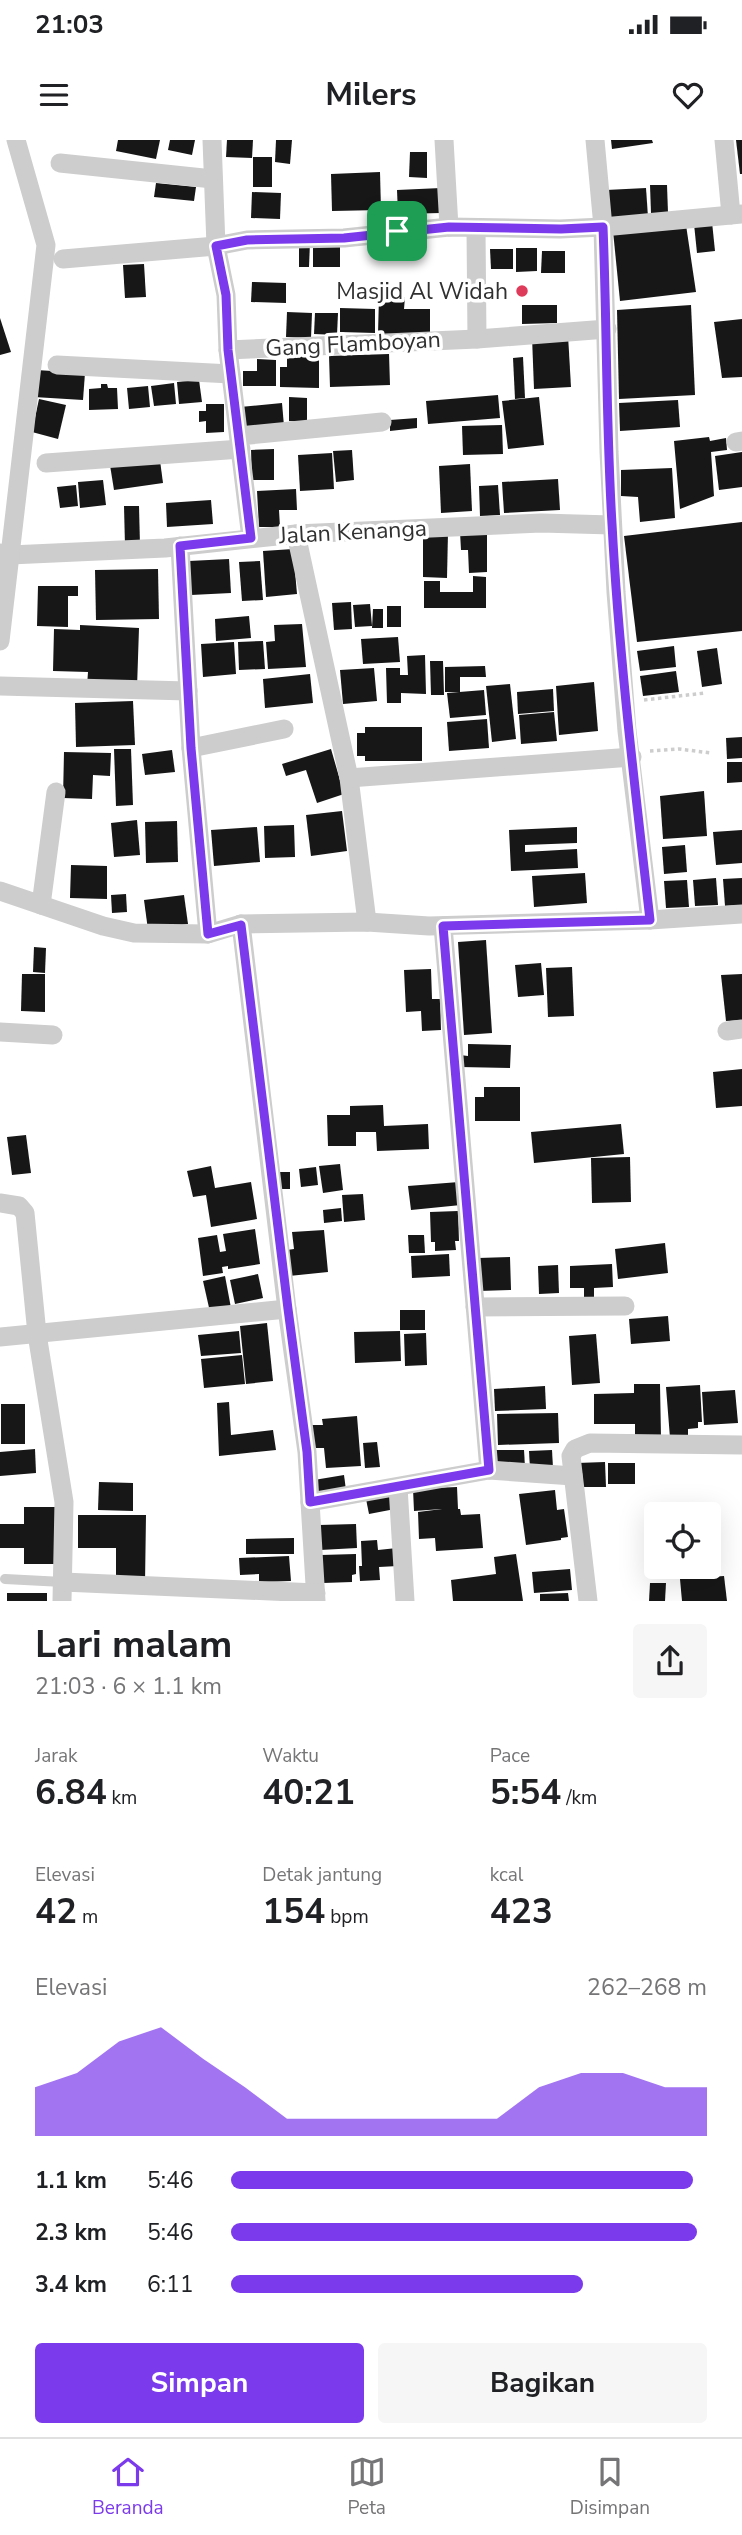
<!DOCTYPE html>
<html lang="id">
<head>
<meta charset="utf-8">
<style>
	body { margin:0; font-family:"Nunito Sans",sans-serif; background:#f6f6f6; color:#202124; height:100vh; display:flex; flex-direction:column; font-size:26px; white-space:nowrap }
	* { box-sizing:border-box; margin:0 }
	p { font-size:23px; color:#757577 }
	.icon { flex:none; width:38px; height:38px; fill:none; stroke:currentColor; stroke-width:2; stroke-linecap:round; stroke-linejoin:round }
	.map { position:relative; height:1461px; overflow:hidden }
	.side { display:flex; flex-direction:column; background:#fff; flex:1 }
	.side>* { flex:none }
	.controls { position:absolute; left:644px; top:1362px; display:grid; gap:14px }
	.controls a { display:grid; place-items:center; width:77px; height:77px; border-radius:7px; background:#fff; box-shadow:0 7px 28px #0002; font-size:35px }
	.pin { position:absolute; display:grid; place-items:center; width:60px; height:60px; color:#fff; margin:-30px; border-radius:14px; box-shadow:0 4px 10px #0006 }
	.round { display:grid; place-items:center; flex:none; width:74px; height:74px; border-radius:7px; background:#f6f6f6 }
	.headline { display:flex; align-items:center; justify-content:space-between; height:119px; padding:0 35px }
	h1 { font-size:38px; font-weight:700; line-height:52px }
	.figures { display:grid; grid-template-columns:repeat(3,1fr); gap:10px; height:119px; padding:7px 35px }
	.figures div { display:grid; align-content:center }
	.figures b { font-size:35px; font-weight:700 }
	.figures small { font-size:19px; font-weight:400 }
	.figures p { font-size:19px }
	.chart { height:196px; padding:14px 35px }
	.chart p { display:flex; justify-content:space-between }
	.chart svg { width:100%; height:126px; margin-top:7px; fill:#7c3aed; opacity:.7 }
	.action { display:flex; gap:14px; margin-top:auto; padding:14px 35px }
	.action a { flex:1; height:80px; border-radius:7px; background:#7c3aed; color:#fff; font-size:28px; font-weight:700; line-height:80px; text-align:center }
	.action a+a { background:#f6f6f6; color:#202124 }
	ul { padding:0 35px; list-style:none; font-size:23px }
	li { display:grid; grid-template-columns:112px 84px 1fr; align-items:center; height:52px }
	li i { height:18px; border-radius:9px; background:#7c3aed }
	.status { display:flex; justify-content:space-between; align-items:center; height:49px; padding:0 35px; background:#fff; direction:ltr }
	.status svg { height:19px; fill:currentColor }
	header { display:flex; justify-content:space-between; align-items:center; height:91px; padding:0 35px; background:#fff; font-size:32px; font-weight:700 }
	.dock { display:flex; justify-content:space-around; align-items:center; height:98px; border-top:2px solid #e0e0e0; background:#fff; font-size:19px; color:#757577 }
	.dock a { display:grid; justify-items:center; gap:4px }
	.dock .on { color:#7c3aed }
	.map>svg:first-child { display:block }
	.building { fill:#171717 }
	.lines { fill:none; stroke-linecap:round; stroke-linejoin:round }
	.path { stroke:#cdcdcd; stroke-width:3.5; stroke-dasharray:3.5 3.5; stroke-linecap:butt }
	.service { stroke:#cdcdcd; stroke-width:10 }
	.minor { stroke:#cdcdcd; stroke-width:19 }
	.route-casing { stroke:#fff; stroke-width:14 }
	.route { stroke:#7c3aed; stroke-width:9 }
	.poi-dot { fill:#de3a5a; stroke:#fff; stroke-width:2.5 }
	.labels { text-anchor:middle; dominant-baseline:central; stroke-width:7; stroke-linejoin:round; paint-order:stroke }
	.poi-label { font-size:23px; fill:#303030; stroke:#fff; text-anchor:end }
	.street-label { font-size:23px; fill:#303030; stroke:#fff }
</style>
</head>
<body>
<div class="status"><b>21:03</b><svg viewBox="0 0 49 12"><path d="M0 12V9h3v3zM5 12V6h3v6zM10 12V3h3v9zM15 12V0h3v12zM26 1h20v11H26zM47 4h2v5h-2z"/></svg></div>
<header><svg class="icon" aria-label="menu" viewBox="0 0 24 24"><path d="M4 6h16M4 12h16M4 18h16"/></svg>Milers<svg class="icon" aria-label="heart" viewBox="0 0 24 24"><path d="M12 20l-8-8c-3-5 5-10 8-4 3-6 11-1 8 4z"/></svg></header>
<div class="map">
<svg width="742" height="1461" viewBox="0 0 742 1461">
	<rect width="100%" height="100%" fill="#fff"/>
	<!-- building -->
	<g class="building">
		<polygon points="118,0 160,0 156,19 116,11"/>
		<polygon points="170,0 195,0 192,15 168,10"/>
		<polygon points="227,0 253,0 252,18 226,17"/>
		<polygon points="276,0 292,0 290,24 275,22"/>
		<polygon points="611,0 652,0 653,3 612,9"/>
		<polygon points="736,0 742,0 742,34 740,34"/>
		<polygon points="410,12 427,12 427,38 409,37"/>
		<rect x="253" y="17" width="19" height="30"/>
		<polygon points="380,32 381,70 332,71 331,34"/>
		<polygon points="156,43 196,47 194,61 154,57"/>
		<polygon points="650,45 667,45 668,73 651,73"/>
		<polygon points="441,48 441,73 398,74 397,50"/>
		<polygon points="646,48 648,77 608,80 606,50"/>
		<polygon points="252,52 281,53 280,79 251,78"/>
		<polygon points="712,82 715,111 697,113 694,84"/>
		<polygon points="686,85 696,152 620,161 613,91"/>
		<polygon points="299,102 310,102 309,127 299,127"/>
		<rect x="313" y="105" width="27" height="22"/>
		<polygon points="516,108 537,108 537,131 516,132"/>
		<polygon points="490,109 513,109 513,129 491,129"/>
		<polygon points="542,111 565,111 565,133 541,133"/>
		<polygon points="144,124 146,157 125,158 123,125"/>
		<polygon points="252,142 286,143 286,163 251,162"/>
		<polygon points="379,156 405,157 404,169 430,169 430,195 378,194"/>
		<polygon points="522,165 557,165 557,183 522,184"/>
		<polygon points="691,165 695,255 619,259 617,170"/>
		<polygon points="340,168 375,169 375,193 340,192"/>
		<polygon points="287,172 312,173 311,198 286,197"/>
		<polygon points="315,173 338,173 337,195 314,194"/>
		<polygon points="0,178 11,212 0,215"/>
		<polygon points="742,179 742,237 722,238 714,182"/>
		<polygon points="568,195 571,247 534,249 532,197"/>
		<polygon points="287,214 319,214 319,248 280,247 280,227 287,227"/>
		<polygon points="389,214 390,245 330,247 329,216"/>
		<polygon points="523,217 525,258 515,259 513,218"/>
		<polygon points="257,219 276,220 276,246 243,246 243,231 257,231"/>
		<polygon points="36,230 85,233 83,260 34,257"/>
		<polygon points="199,240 202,262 179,264 177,242"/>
		<polygon points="174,243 176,264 154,266 151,246"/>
		<polygon points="101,244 107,244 108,248 117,248 118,269 89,270 89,249 101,248"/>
		<polygon points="148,246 150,267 129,269 127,248"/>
		<polygon points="498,255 500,278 428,284 426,261"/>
		<polygon points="289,257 307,258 307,282 289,281"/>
		<polygon points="539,257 544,305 508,309 502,261"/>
		<polygon points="39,259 66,265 58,299 32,292"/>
		<polygon points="678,260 680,287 620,291 619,263"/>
		<polygon points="282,263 284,286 242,290 240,267"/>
		<polygon points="206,264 224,264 224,292 206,293 206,281 199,282 199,271 206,271"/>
		<polygon points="417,278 417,288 390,291 390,280"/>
		<polygon points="502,285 503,314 463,315 462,286"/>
		<polygon points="709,297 710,301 726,298 727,310 711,312 714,356 680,369 674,301"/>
		<polygon points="274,309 274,340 252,340 251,310"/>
		<polygon points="352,310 354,340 336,342 333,311"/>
		<polygon points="742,312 742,347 719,350 715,316"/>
		<polygon points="159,313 163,343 114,350 109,319"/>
		<polygon points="332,313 334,349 300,351 298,315"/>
		<polygon points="470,324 472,371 441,373 439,326"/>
		<polygon points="672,328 675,378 640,382 638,357 621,356 621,330"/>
		<polygon points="558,339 560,370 504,373 502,342"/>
		<polygon points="103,340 106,365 80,368 78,342"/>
		<polygon points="76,345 78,366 60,368 57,347"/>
		<polygon points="498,345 500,375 480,376 479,346"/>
		<polygon points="296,349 297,370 279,370 280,387 259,387 257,351"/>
		<polygon points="211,360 213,384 167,387 166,363"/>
		<polygon points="124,366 139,366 140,405 125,406"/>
		<polygon points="742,382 742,491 637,502 624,396"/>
		<polygon points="423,392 448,392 447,438 423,437"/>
		<polygon points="460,392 487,392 487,432 469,433 468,410 461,410"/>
		<polygon points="293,409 297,454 266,457 263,411"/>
		<polygon points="229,419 231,453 191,455 189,421"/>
		<polygon points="260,421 263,460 242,461 239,422"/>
		<polygon points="158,429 159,479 96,480 95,430"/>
		<polygon points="473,436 486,437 486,468 424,468 424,441 440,441 440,452 473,452"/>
		<polygon points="38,446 78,446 78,456 68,456 68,487 37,486"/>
		<polygon points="351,462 352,489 334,490 332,463"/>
		<polygon points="370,464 372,486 355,487 353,465"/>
		<rect x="387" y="466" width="14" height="21"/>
		<polygon points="373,469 383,469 383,488 372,488"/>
		<polygon points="249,476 251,498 216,501 215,479"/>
		<polygon points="302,484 306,527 268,529 266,502 275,501 274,485"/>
		<polygon points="80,485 139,488 137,548 87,546 88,532 53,531 54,489 80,490"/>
		<polygon points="398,497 400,522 363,524 361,499"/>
		<polygon points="263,501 265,529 239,530 238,502"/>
		<polygon points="234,502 236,534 203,537 201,504"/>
		<polygon points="674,506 676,527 640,531 637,511"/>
		<polygon points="717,508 722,544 702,547 697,511"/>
		<polygon points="425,515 426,554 401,553 401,563 387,563 386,528 400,528 400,535 408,535 407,516"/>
		<polygon points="430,521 443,521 444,555 431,555"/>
		<polygon points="485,526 486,537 460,537 460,552 445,552 445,527"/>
		<polygon points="374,528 377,561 343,564 340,530"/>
		<polygon points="676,531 679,552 643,556 640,536"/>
		<polygon points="310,534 313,563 265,568 263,539"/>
		<polygon points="594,542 598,591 559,595 556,546"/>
		<polygon points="510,544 516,599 492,602 486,546"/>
		<polygon points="553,549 554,571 518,574 517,552"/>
		<polygon points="484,550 486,575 450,578 447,553"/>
		<polygon points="133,561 135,605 76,607 75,563"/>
		<polygon points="554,572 557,601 521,604 519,575"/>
		<polygon points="487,579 489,608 449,611 447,582"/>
		<polygon points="365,587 422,587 422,621 365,621 365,616 357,616 357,593 365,593"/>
		<polygon points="742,597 742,618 727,619 726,598"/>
		<polygon points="114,609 131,609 133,665 116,666"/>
		<polygon points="331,609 344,654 317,663 306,630 286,636 282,624"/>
		<polygon points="172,610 175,632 145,635 142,614"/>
		<polygon points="64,612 111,613 110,636 93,635 92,659 63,658"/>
		<polygon points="727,622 742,622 742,642 727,643"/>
		<polygon points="704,651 707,696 663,699 660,656"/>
		<polygon points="342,671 347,711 311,716 306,675"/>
		<polygon points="137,680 140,715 114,717 111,683"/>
		<polygon points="177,681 178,722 146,723 145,682"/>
		<polygon points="294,685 295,717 265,718 264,686"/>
		<polygon points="257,687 260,722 214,726 211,690"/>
		<polygon points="577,687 577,703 525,705 525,712 577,709 578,728 511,731 509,690"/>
		<polygon points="742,690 742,723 716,725 713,692"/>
		<polygon points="685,705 687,732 664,734 662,707"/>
		<polygon points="71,725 107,726 107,759 70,758"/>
		<polygon points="585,733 587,763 534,767 532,736"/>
		<polygon points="716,738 718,765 695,766 693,740"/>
		<polygon points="742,738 742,765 725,766 723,739"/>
		<polygon points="687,740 689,767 666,768 664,741"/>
		<polygon points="126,754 127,772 112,773 111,755"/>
		<polygon points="184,755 188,784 148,790 144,760"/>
		<polygon points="486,800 492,893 464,895 458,802"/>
		<polygon points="34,807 46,808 45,833 33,832"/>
		<polygon points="541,823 544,855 518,857 515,825"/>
		<polygon points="572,827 574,876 548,877 546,828"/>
		<polygon points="431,829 432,859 440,859 441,890 422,891 421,871 406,872 404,830"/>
		<polygon points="22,834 45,834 45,872 21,871"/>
		<polygon points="742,834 742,880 726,881 721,835"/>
		<polygon points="468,904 511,905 510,928 460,927 460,915 468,916"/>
		<polygon points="742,929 742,966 716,968 713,932"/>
		<polygon points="484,947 520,947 520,981 475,981 475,957 484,957"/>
		<polygon points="383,965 384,986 428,984 429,1009 377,1011 376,992 356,992 356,1006 328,1006 327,975 350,975 350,966"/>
		<polygon points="621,984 624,1014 534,1023 531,992"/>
		<polygon points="26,995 31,1033 12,1035 7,997"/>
		<polygon points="630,1017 631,1062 592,1063 591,1018"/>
		<polygon points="340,1024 343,1050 323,1053 319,1026"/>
		<polygon points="211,1026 215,1048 251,1042 257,1079 211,1087 206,1055 193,1057 187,1031"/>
		<polygon points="316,1027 318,1045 301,1047 299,1029"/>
		<polygon points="279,1032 290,1032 290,1049 280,1049"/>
		<polygon points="459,1042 461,1065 411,1070 408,1046"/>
		<polygon points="363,1054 365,1080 344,1082 342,1055"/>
		<polygon points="341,1068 342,1081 324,1083 323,1070"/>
		<polygon points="458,1071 459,1101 455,1101 456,1110 435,1111 435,1102 431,1102 430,1072"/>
		<polygon points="255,1089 260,1124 228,1129 228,1126 222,1127 223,1133 203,1136 198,1098 217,1095 220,1112 226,1111 223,1094"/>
		<polygon points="324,1090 328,1132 289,1136 287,1110 294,1109 292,1092"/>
		<polygon points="408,1095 424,1095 425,1113 409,1113"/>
		<polygon points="665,1103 668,1133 618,1139 615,1109"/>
		<polygon points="449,1114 450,1136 412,1138 411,1116"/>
		<polygon points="510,1117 511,1150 479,1151 478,1118"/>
		<polygon points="612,1124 613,1147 594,1148 594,1160 584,1160 584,1148 570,1148 570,1126"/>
		<polygon points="558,1125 559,1153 539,1154 538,1126"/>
		<polygon points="258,1134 263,1158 235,1164 230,1140"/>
		<polygon points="225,1136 231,1168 210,1172 203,1141"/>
		<rect x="400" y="1170" width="25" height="20"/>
		<polygon points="668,1176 670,1201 631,1204 629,1179"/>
		<polygon points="267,1183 273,1241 246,1244 240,1186"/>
		<polygon points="239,1191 241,1213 201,1216 198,1195"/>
		<polygon points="400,1191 401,1221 355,1223 354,1192"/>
		<polygon points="426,1193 427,1225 405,1226 404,1194"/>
		<polygon points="596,1194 600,1243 572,1245 569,1196"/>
		<polygon points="242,1215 245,1244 204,1248 201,1219"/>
		<polygon points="634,1244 660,1244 661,1297 635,1297 635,1284 594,1284 594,1254 634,1253"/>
		<polygon points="700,1245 702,1282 698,1282 698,1288 688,1289 688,1297 670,1298 666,1247"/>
		<polygon points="545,1246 546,1269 495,1271 494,1249"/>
		<polygon points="735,1250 738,1283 704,1285 702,1252"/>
		<polygon points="229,1262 231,1295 273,1290 276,1310 219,1316 217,1263"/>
		<rect x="1" y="1264" width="24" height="40"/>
		<polygon points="558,1273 559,1303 498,1305 497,1274"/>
		<polygon points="357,1276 361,1326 326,1328 324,1308 313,1308 311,1285 323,1285 322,1279"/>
		<polygon points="377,1302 380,1327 365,1328 363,1303"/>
		<polygon points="35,1309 36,1333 0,1336 0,1312"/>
		<polygon points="495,1310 524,1310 525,1327 495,1327"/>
		<polygon points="552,1310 553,1328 530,1329 529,1311"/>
		<polygon points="605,1322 606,1347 577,1347 577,1323"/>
		<rect x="608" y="1323" width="27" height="21"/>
		<polygon points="344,1335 346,1350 317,1355 314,1340"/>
		<polygon points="99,1342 133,1343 133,1371 98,1370"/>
		<polygon points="457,1347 458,1369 460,1369 461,1375 480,1374 483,1408 436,1411 435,1398 419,1399 418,1372 442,1369 414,1371 413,1349"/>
		<polygon points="555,1350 557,1370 564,1369 568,1397 561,1398 561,1400 526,1405 519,1354"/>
		<polygon points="392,1355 395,1369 369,1374 366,1359"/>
		<polygon points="24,1367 57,1367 58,1424 24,1424 24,1408 0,1408 0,1384 24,1384"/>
		<polygon points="78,1375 146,1375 145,1444 116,1444 116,1408 78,1408"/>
		<polygon points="356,1384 357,1408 320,1410 319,1385"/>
		<polygon points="294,1398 294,1414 246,1414 246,1399"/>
		<polygon points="377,1400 378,1410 397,1408 398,1426 379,1427 380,1440 360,1441 359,1426 362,1426 361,1401"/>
		<polygon points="356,1414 356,1434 352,1435 352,1442 323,1443 321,1415"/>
		<polygon points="516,1414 523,1461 453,1461 451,1440 496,1434 494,1417"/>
		<polygon points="289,1416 291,1441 259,1442 259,1434 240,1435 239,1418"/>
		<polygon points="570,1429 572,1450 534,1453 532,1432"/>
		<polygon points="724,1436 727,1461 682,1461 680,1439"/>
		<polygon points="650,1443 666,1443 665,1461 649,1461"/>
		<rect x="7" y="1453" width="40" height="8"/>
		<polygon points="568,1453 569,1461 540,1461 540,1454"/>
	</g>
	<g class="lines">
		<!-- path -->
		<g class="path">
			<polyline points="644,560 705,553"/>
			<polyline points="650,611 679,609 711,613"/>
		</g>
		<!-- service -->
		<polyline class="service" points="5,1439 63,1442"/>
		<!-- minor -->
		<g class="minor">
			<polyline points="212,0 216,106 247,100 344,98 449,87 560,89 603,87 742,74"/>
			<polyline points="444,0 449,87"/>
			<polyline points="595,0 603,87 609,312 616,452 627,591 650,780"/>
			<polyline points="724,0 731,75"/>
			<polyline points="60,23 213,39"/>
			<polyline points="476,89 477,199"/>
			<polyline points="63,119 216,106 226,155 228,210 251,398"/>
			<polyline points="228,210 477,199 607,189"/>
			<polyline points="57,225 231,234"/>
			<polyline points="239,296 382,282"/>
			<polyline points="736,302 742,301"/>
			<polyline points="46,323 241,309"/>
			<polyline points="296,394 349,638 367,782"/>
			<polyline points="180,406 191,608 208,794"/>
			<polyline points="0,413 10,415 165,408 296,394 541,383 612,385"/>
			<polyline points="0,501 46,105 16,0"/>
			<polyline points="0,546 188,551"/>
			<polyline points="191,608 284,589"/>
			<polyline points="349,638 632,617"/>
			<polyline points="0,751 103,786 134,793 208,794 241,784 367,782 429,786 650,780 742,774"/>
			<polyline points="41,765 56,652"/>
			<polyline points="241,784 287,1169 307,1312 316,1461"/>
			<polyline points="443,786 489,1330"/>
			<polyline points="727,891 742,889"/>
			<polyline points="0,892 53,895"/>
			<polyline points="0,1063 19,1066 25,1073 37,1194 64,1362 62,1461"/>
			<polyline points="475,1167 625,1166"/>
			<polyline points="0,1197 287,1169"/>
			<polyline points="398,1347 405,1461"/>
			<polyline points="310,1362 489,1330 573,1336"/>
			<polyline points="63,1442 316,1453"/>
			<polyline points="588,1461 571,1316 575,1309 590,1303 742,1305"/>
		</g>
	</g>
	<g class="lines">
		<!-- route casing -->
		<g class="route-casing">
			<path id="route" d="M 449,87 L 561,89 L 603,87 C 607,186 606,285 612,384 C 619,517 635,648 650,780 L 443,786 L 489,1330 L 310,1362 L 307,1312 L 288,1169 L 241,785 L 208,794 L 191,608 L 180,406 L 251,398 L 228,210 L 226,155 L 216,106 L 247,100 L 344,98 Z"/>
		</g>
		<!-- route -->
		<use href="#route" class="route"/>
	</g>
	<!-- markers -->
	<circle class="poi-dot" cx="522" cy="151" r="7"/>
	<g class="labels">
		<!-- poi labels -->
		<g class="poi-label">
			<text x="508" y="151">Masjid Al Widah</text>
		</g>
		<!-- street labels -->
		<g class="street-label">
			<text transform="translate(353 204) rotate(-3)">Gang Flamboyan</text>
			<text transform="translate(353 392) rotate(-3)">Jalan Kenanga</text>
		</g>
	</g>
</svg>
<div class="controls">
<a><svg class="icon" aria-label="locate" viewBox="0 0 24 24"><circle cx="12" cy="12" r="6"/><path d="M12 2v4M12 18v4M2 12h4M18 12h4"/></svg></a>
</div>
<div class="pin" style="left:397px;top:91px;background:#1e9e55"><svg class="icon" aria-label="arrive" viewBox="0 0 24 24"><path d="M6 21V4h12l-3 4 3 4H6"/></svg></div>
</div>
<section class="side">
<div class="headline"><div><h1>Lari malam</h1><p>21:03 · 6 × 1.1 km</p></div><a class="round"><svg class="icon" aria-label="share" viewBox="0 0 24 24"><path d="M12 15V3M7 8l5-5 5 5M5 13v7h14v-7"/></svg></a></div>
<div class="figures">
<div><p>Jarak</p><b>6.84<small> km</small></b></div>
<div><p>Waktu</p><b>40:21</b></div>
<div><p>Pace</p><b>5:54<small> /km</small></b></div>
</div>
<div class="figures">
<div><p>Elevasi</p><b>42<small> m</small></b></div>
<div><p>Detak jantung</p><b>154<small> bpm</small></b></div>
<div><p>kcal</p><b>423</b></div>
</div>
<div class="chart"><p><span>Elevasi</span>262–268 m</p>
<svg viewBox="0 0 160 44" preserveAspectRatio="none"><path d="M0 44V27L10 22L20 11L30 6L40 17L50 27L60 38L70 38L80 38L90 38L100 38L110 38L120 27L130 22L140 22L150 27L160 27V44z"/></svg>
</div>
<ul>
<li><b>1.1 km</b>5:46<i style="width:97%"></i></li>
<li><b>2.3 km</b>5:46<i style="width:98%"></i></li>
<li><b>3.4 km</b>6:11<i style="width:74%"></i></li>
</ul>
<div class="action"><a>Simpan</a><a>Bagikan</a></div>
</section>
<nav class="dock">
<a class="on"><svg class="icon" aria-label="home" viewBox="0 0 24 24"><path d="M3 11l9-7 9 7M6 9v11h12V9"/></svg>Beranda</a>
<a><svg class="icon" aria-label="map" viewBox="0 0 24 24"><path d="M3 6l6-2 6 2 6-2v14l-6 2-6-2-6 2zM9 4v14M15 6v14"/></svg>Peta</a>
<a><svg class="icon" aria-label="saved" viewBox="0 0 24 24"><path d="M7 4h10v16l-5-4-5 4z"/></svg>Disimpan</a>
</nav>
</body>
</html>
